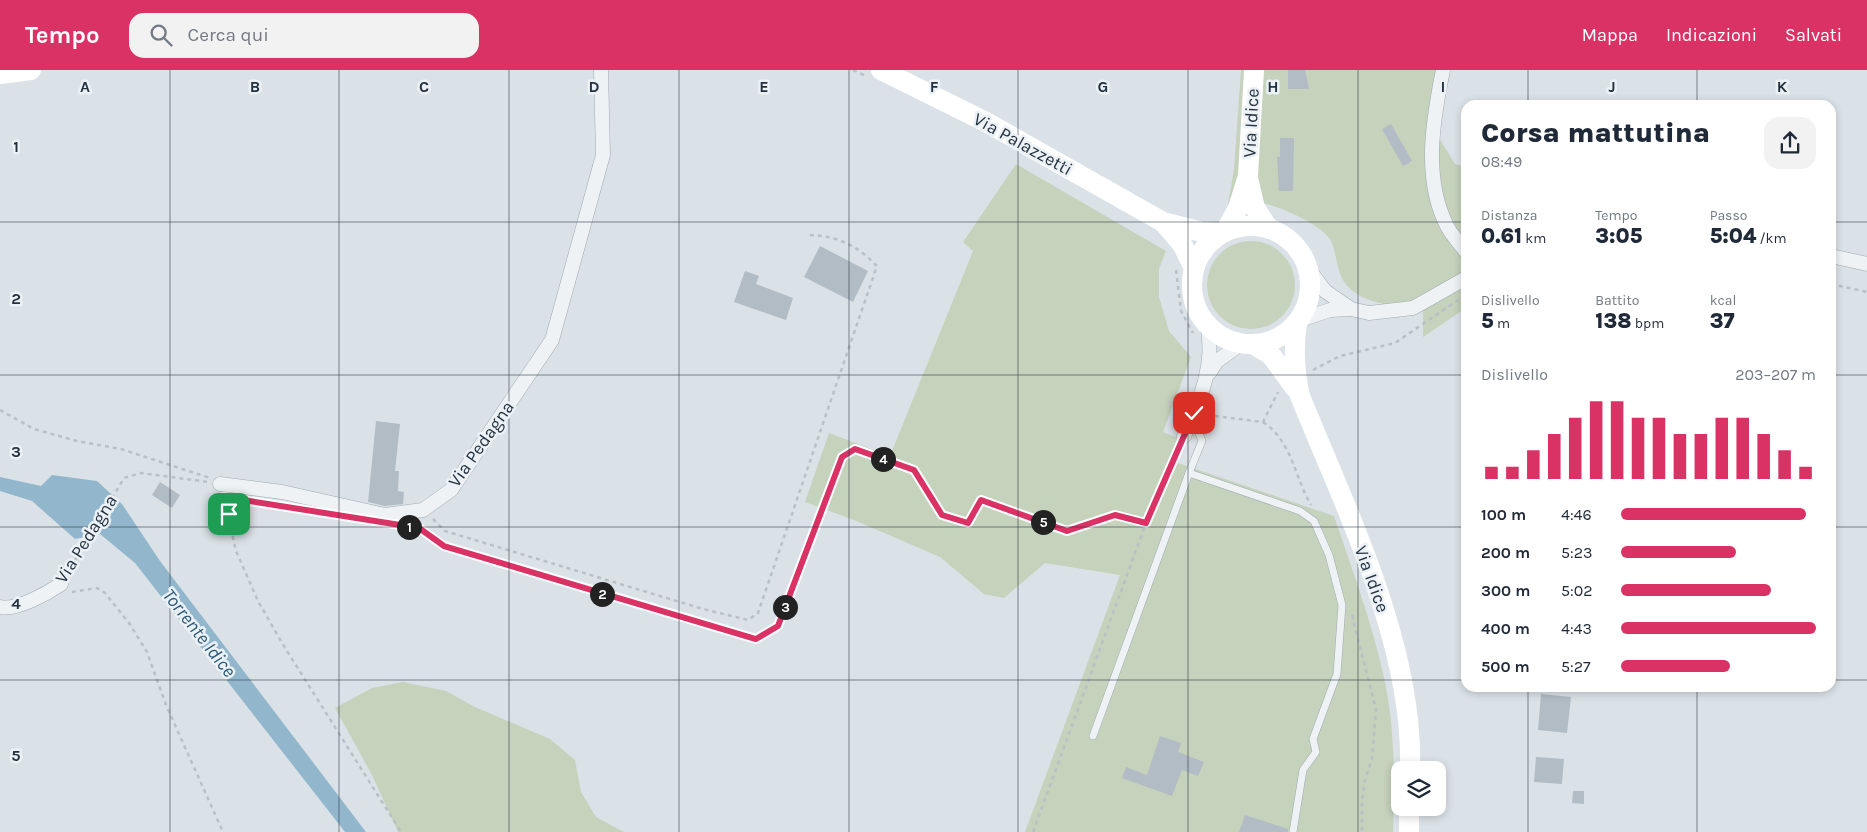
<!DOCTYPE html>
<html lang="it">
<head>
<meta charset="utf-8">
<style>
	body { margin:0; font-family:Karla,sans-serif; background:#f2f2f3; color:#1f2937; height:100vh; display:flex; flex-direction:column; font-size:19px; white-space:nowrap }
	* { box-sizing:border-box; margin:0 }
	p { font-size:16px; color:#747a83 }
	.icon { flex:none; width:28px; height:28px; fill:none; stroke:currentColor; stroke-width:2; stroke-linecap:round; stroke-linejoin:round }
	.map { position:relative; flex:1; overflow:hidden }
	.drawer { position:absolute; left:1461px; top:30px; width:375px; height:592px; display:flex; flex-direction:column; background:#fff; border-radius:15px; box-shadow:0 2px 8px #0003 }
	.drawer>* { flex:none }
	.buttons { position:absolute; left:1391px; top:691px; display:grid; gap:10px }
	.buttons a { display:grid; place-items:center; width:55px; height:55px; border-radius:10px; background:#fff; box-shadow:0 2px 8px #0003; font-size:25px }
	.pin { position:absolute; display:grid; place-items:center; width:42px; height:42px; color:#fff; margin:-21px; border-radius:10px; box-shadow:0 2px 8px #0006 }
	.km { position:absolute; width:25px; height:25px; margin:-12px; border-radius:50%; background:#222; color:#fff; font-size:14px; line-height:25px; text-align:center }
	.round { display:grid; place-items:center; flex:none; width:52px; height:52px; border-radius:15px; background:#f2f2f3 }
	.headline { display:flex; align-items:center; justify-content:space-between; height:85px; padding:0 20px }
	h1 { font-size:28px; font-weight:800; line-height:38px }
	.figures { display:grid; grid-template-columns:repeat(3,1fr); gap:8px; height:85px; padding:5px 20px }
	.figures div { display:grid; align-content:center }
	.figures b { font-size:21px; font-weight:800 }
	.figures small { font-size:14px; font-weight:400 }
	.figures p { font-size:14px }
	.chart { height:140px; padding:10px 20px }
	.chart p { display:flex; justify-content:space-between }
	.chart svg { width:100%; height:90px; margin-top:5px; stroke:#db3266; stroke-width:6 }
	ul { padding:0 20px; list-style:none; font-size:16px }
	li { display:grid; grid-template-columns:80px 60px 1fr; align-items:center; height:38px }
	li i { height:12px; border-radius:6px; background:#db3266 }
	header { display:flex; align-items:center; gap:30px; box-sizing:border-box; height:70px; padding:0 25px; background:#db3266; color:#fff }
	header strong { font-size:24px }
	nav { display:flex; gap:28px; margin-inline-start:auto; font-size:18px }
	.search { width:350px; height:45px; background:#f2f2f3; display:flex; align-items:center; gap:12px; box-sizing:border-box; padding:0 18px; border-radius:15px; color:#747a83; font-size:19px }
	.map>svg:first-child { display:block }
	.green { fill:#c5d2bc }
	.water { fill:#92b7cc }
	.building { fill:#b2bcc5 }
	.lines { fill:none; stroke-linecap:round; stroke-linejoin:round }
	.lane-casing { stroke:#a0aab1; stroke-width:8 }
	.street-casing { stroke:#a0aab1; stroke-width:15 }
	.path { stroke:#b9c0c6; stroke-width:2.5; stroke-dasharray:4 4; stroke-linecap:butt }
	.lane { stroke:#eef2f5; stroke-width:7 }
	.street { stroke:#eef2f5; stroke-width:14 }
	.secondary { stroke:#fff; stroke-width:20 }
	.route-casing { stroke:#fff; stroke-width:10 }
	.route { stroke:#db3266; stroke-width:6 }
	.grid { fill:none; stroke:#24323f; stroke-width:1; stroke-opacity:0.55 }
	.labels { text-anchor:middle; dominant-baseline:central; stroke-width:5; stroke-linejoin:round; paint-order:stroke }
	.street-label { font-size:18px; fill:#24323f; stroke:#ebf1f5 }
	.water-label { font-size:19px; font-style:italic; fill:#2a5977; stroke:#ebf1f5 }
	.grid-label { font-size:16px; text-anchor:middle; font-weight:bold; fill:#24323f; stroke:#ebf1f5; stroke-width:5; stroke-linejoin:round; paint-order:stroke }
</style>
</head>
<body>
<header>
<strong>Tempo</strong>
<div class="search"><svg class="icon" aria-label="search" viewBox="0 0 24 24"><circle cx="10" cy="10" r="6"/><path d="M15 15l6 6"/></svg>Cerca qui</div>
<nav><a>Mappa</a><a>Indicazioni</a><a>Salvati</a></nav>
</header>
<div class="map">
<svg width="1867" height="762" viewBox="0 0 1867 762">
	<rect width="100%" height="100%" fill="#dbe2e7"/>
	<!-- green -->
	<g class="green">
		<path d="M 1241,0 L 1446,0 L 1436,63 L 1455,94 L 1466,97 L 1466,238 L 1423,267 L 1423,239 C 1400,236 1374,236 1354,222 C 1335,208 1339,189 1331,171 C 1323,155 1279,136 1262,133 C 1252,131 1239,134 1228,134 L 1234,99 Z"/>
		<path d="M 1016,94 L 1166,181 L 1159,199 L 1159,227 L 1169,261 L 1191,287 L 1163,362 L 1183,370 L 1175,392 L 1334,446 C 1351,496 1370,547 1382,599 C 1395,652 1395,708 1393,762 L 1025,762 L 1120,505 L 1045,493 L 1004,528 L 984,524 L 940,487 L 854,450 L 805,432 L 829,363 L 890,386 L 973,181 L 963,172 Z"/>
		<circle cx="1251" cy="215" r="44"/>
		<polygon points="403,612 446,621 475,637 550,669 575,690 581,722 596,747 624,762 398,762 372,705 335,638 372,618"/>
	</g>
	<!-- water -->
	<polygon class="water" points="52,405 97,411 122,434 160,491 366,762 345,762 135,493 100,464 75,469 32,431 0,421 0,407 41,416"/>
	<!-- building -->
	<g class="building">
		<polygon points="1288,0 1305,0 1309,19 1288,19"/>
		<polygon points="1391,54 1412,91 1403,96 1382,59"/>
		<polygon points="1280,68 1294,68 1293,121 1279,121 1277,87 1280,87"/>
		<polygon points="820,176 868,201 853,232 804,207"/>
		<polygon points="745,201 759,206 756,214 793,228 786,250 734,232"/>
		<polygon points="376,351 400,354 395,401 399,401 398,421 404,422 403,434 385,436 368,432"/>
		<polygon points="160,412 180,425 172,438 152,425"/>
		<polygon points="1541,624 1571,627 1567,663 1538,660"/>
		<polygon points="1160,666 1181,673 1178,682 1204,692 1198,706 1182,700 1172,726 1122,708 1126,697 1147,705"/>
		<polygon points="1536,687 1564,689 1562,714 1534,712"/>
		<polygon points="1573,721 1584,721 1584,734 1572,733"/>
		<polygon points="1245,745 1288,759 1288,762 1239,762"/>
	</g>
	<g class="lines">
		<!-- lane casing -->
		<g class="lane-casing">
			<g id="lane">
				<polyline points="1189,353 1197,358 1202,371 1189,403 1300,441 1314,451 1329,485 1342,535 1337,604 1313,669 1316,682 1303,700 1293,762"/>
				<polyline points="1093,666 1189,403"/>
			</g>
		</g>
		<!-- street casing -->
		<g class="street-casing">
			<g id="street">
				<path d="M 1443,0 C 1433,49 1423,107 1446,154 C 1450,164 1460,173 1466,182"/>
				<polyline points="1831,186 1867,194"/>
				<polyline points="1310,201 1325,221 1351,239"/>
				<polyline points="1300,250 1330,240 1351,239 1369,243 1413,238 1466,208"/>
				<polyline points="1209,303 1217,291 1242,273"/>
				<path d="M 1184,366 C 1200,330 1216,294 1207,254"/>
				<polyline points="220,414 282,422 385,445 423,440 451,420 552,270 603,85 601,0"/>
				<path d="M 0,537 C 16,541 48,523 61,514"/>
			</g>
		</g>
		<!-- path -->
		<g class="path">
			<polyline points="853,0 866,6"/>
			<polyline points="1176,200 1181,241 1193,263"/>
			<polyline points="1831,214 1867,222"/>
			<polyline points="1313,300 1340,286 1395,273 1461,228"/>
			<polyline points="0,340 34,359 77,371 121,379 210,408"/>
			<polyline points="1207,345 1263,352 1278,322"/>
			<path d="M 1263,352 C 1292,371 1294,406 1311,435"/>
			<polyline points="224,427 236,481 258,531 282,573 401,762"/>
			<path d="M 433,449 L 445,461 L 703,539 L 748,550 L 758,543 L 877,196 C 858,176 836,165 808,165"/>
			<polyline points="410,457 419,458 444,476 756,569 778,556 842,387 855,379 915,400 942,445 968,453 981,430 1067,461 1115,445 1146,453"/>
			<polyline points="67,504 124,408 141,403 208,412"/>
			<polyline points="72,522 97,518 105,523 129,553 147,582 166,635 223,762"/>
			<polyline points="1352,545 1376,639 1372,689 1365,710 1362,731 1362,762"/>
			<polyline points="1033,762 1146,453 1179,378"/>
		</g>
		<!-- lane -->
		<use href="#lane" class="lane"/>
		<!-- street -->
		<use href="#street" class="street"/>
		<!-- secondary -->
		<g class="secondary">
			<polyline points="881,0 986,52 1163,152 1202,162 1221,163"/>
			<polyline points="0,4 31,0"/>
			<polyline points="1248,108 1255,138 1269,159"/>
			<polyline points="1163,152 1182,174 1194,198"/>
			<circle cx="1251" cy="215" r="59"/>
			<polyline points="1226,160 1238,138 1248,106 1254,0"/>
			<path d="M 1297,254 C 1293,279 1294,300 1300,326 C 1346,440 1414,575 1410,700"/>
			<polyline points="1254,275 1271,285 1295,318"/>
			<polyline points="1409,762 1409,738"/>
		</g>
	</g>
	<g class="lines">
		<!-- route casing -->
		<g class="route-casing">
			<polyline id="route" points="229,444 224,427 419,458 444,476 756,569 778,556 842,387 855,379 914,400 942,445 968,453 981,430 1067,461 1115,445 1146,453 1194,343"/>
		</g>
		<!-- route -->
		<use href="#route" class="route"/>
	</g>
	<!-- grid -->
	<path class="grid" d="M 170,0 L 170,762M 339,0 L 339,762M 509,0 L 509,762M 679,0 L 679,762M 849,0 L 849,762M 1018,0 L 1018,762M 1188,0 L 1188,762M 1358,0 L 1358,762M 1528,0 L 1528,35M 1697,0 L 1697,35M 0,152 L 1466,152M 1831,152 L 1867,152M 0,305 L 1466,305M 1831,305 L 1867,305M 0,457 L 1466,457M 1831,457 L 1867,457M 0,610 L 1466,610M 1831,610 L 1867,610M 1528,618 L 1528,762M 1697,618 L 1697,762"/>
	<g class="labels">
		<!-- street labels -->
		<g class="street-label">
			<text transform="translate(1251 53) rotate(-87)">Via Idice</text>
			<text transform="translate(1023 74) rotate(29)">Via Palazzetti</text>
			<text transform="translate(481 374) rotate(-55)">Via Pedagna</text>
			<text transform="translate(86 469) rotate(-58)">Via Pedagna</text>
			<text transform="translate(1372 509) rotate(70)">Via Idice</text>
		</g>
		<!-- water labels -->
		<g class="water-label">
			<text transform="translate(199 563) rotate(52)">Torrente Idice</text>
		</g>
	</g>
	<g class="grid-label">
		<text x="85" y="22">A</text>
		<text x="255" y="22">B</text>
		<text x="424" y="22">C</text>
		<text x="594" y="22">D</text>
		<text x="764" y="22">E</text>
		<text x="934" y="22">F</text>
		<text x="1103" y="22">G</text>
		<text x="1273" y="22">H</text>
		<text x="1443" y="22">I</text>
		<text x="1612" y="22">J</text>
		<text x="1782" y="22">K</text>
		<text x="16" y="82">1</text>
		<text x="16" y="234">2</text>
		<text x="16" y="387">3</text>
		<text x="16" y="539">4</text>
		<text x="16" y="691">5</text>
	</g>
</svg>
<div class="buttons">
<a><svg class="icon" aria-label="layers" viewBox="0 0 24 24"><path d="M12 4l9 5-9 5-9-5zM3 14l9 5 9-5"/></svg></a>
</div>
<div class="pin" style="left:229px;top:444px;background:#1e9e55"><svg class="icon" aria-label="arrive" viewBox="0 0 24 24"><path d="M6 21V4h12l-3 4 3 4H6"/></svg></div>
<div class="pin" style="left:1194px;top:343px;background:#d93025"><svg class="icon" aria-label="check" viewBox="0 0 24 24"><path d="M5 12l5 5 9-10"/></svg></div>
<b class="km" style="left:409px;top:457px">1</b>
<b class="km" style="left:602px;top:524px">2</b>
<b class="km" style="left:785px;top:537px">3</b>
<b class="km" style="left:883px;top:389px">4</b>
<b class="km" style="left:1043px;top:452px">5</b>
<section class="drawer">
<div class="headline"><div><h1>Corsa mattutina</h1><p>08:49</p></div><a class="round"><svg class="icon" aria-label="share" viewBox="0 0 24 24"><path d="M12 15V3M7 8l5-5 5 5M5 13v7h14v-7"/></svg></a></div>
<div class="figures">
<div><p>Distanza</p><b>0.61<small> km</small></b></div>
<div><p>Tempo</p><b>3:05</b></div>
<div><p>Passo</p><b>5:04<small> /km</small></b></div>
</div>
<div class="figures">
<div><p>Dislivello</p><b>5<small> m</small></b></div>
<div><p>Battito</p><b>138<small> bpm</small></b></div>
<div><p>kcal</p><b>37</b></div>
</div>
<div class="chart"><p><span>Dislivello</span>203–207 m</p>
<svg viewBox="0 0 160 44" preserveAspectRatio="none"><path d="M5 44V38M15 44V38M25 44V30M35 44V22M45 44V14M55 44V6M65 44V6M75 44V14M85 44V14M95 44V22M105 44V22M115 44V14M125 44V14M135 44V22M145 44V30M155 44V38"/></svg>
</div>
<ul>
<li><b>100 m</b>4:46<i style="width:95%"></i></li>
<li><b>200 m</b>5:23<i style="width:59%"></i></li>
<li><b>300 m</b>5:02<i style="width:77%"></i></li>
<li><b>400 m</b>4:43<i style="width:100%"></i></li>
<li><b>500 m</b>5:27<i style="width:56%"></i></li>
</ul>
</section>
</div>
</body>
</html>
